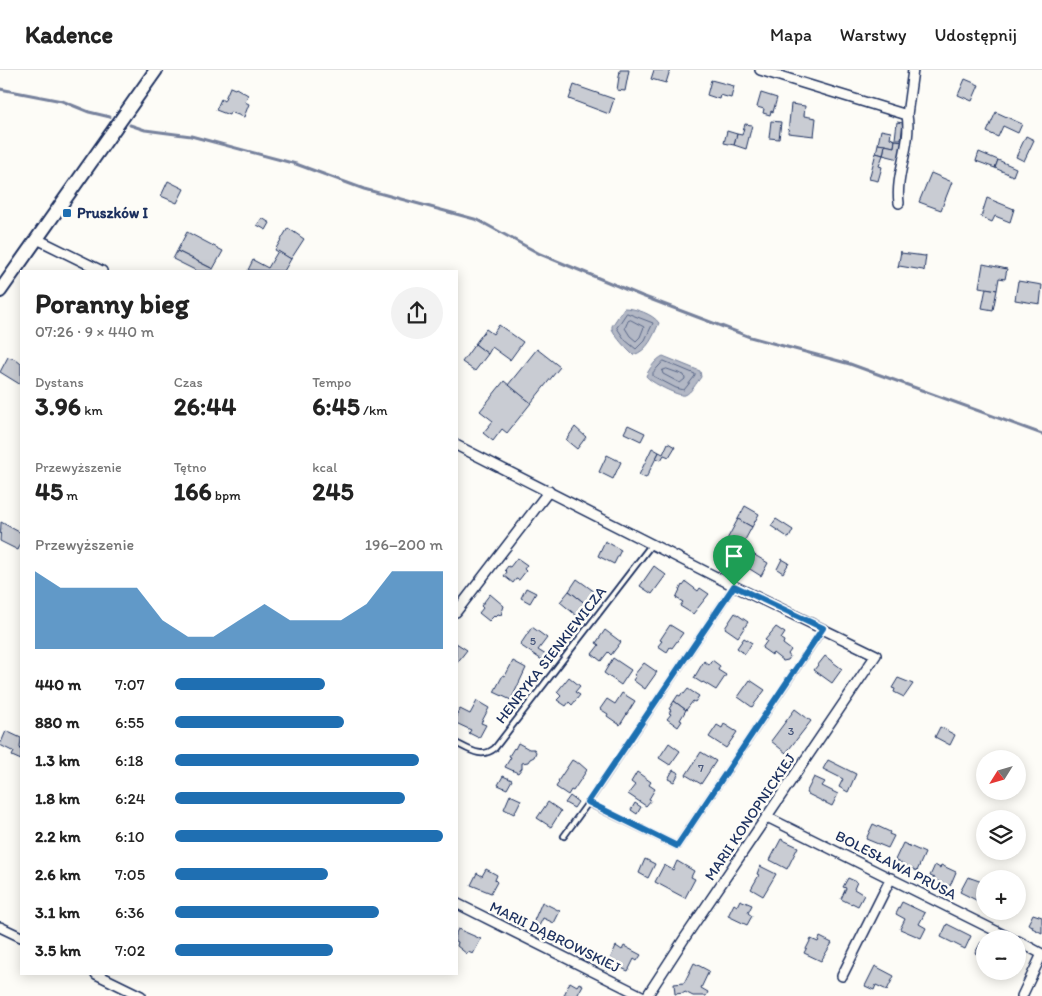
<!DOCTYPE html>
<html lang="pl">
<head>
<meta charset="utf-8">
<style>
	body { margin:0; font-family:Itim,sans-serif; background:#f2f2f2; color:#222; height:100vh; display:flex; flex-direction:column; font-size:19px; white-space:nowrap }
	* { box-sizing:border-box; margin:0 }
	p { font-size:16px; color:#767676 }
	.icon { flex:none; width:28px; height:28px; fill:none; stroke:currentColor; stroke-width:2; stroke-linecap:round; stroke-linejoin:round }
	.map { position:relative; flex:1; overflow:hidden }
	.sheet { position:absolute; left:20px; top:200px; width:438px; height:705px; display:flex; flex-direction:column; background:#fff; border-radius:0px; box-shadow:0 2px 12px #0003 }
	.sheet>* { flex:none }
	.needle { width:32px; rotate:233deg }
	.controls { position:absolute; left:976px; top:680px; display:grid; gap:10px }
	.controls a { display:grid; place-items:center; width:50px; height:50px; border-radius:50%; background:#fff; box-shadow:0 2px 12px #0003; font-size:25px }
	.pin { position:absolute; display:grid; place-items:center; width:42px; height:42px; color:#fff; margin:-51px -21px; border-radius:50% 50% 50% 0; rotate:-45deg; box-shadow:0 0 5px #0007 }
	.pin .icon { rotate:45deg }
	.round { display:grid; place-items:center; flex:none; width:52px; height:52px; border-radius:26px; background:#f2f2f2 }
	.summary { display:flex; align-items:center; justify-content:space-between; height:85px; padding:0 15px }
	h1 { font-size:28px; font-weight:700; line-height:38px }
	.figures { display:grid; grid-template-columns:repeat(3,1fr); gap:8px; height:85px; padding:5px 15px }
	.figures div { display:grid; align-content:center }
	.figures b { font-size:25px; font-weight:700 }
	.figures small { font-size:14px; font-weight:400 }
	.figures p { font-size:14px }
	.chart { height:140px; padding:10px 15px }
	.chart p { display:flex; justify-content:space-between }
	.chart svg { width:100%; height:90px; margin-top:5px; fill:#1f6fb2; opacity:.7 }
	ul { padding:0 15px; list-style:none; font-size:16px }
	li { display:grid; grid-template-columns:80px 60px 1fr; align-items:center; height:38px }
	li i { height:12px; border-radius:6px; background:#1f6fb2 }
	header { display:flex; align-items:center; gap:30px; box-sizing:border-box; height:70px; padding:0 25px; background:#fff; border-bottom:1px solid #e0e0e0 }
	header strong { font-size:24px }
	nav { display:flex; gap:28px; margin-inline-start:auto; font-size:18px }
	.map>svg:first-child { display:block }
	.water { fill:#b3b8c5; stroke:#76819c }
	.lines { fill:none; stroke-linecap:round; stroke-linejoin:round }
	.shore { stroke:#586687; stroke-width:1 }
	.stream { stroke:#76819c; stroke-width:3 }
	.building { fill:#c9ccd3; stroke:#1b2f5e }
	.lane-casing { stroke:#1b2f5e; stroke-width:8 }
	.street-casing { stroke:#1b2f5e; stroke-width:12 }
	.secondary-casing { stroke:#1b2f5e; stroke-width:16 }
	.lane { stroke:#fdfcf7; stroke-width:4.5 }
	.street { stroke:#fdfcf7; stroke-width:9 }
	.secondary { stroke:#fdfcf7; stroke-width:12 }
	.route-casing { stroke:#fff; stroke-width:10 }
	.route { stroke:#1f6fb2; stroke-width:6 }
	.poi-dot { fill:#1f6fb2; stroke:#fdfcf7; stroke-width:2 }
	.labels { text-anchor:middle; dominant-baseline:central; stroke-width:5; stroke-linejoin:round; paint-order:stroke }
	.number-label { font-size:12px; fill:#46567b }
	.poi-label { font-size:15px; font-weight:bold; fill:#1b2f5e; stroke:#fdfcf7; text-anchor:start }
	.street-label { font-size:15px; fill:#1b2f5e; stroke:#fdfcf7 }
</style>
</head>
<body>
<header>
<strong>Kadence</strong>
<nav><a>Mapa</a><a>Warstwy</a><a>Udostępnij</a></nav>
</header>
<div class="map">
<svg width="1042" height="926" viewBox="0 0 1042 926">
	<rect width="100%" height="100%" fill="#fdfcf7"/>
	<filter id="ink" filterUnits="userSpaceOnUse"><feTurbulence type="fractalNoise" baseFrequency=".02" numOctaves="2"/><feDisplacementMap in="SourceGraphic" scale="10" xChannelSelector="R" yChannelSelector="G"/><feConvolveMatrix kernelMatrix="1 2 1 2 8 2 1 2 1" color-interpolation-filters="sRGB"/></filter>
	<g filter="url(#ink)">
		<!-- water -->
		<g class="water">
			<path d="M 624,238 C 635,238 653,244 659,253 C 653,266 648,281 633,285 C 625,277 617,269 612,259 L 612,256 Z"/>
			<path d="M 663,286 L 700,301 L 701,307 C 697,312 691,323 685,325 C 679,327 650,312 646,306 C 649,299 656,289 663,286 Z"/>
		</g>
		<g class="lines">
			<!-- shore -->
			<g class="shore">
				<polygon points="627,243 653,253 645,270 636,279 625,270 617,258"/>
				<polygon points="631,250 644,257 640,267 636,271 630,266 625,258 628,251"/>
				<polygon points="664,291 695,304 695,306 684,320 676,318 653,306 653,303"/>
				<polygon points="667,299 684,305 685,309 680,313 663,304 662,301"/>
			</g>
			<!-- stream -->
			<g class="stream">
				<polyline points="0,19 62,31 89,42 110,47"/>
				<polyline points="130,55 145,60 191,66 296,94 364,119 478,150 540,184 642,226 750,267 850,294 1042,364"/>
			</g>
		</g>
		<!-- building -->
		<g class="building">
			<polygon points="620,0 629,0 625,21 617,20"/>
			<polygon points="654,0 670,0 666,13 651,9"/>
			<polygon points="965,9 979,15 972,31 958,25"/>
			<polygon points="711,10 734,16 731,28 720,25 719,29 707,25"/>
			<polygon points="574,15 614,29 609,44 569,29"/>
			<polygon points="230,17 235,19 236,18 248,25 245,32 249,34 244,47 230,42 229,45 216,40 221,29 224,31"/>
			<polygon points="761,23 777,28 773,42 771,41 770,45 763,43 764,39 757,37"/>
			<polygon points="791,34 805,36 804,46 816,48 814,66 788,63"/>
			<polygon points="996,42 1022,54 1018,63 1003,56 998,67 987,62"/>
			<polygon points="771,51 781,52 779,69 769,68"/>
			<polygon points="897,52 903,53 901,69 895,69"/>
			<polygon points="745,54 752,55 746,79 734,75 737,64 742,65"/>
			<polygon points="881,60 891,62 890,68 895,70 894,77 878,74"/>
			<polygon points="727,61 737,64 734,75 724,73"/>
			<polygon points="1026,66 1034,70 1024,91 1016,87"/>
			<polygon points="895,70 903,71 899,89 883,85 885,75 894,77"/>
			<polygon points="878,74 885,75 883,85 876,83"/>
			<polygon points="979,82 998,90 995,98 976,91"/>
			<polygon points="876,83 883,85 879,96 882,97 878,111 869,109"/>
			<polygon points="998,90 1016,98 1013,106 995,98"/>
			<polygon points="931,103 952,112 941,140 919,132"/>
			<polygon points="168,111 184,119 177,133 161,126"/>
			<polygon points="987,128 1014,139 1010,152 995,146 992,152 981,147"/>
			<polygon points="262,148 270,153 266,160 257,155"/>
			<polygon points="288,158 304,169 291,189 275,180"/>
			<polygon points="187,162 223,181 213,199 177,181"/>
			<polygon points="177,181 213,199 212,201 197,201 173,189"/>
			<polygon points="278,181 291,189 284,201 248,200 253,190 268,198"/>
			<polygon points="901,181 901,183 925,186 926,185 924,201 923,200 899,196 898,198"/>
			<polygon points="983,194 1007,199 1005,209 999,208 997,220 979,217"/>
			<polygon points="1018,211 1042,215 1040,234 1015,230"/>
			<polygon points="986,218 997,220 993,240 982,238"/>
			<polygon points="499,255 523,272 510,290 492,277 488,284 475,274 486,259 493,264"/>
			<polygon points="475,274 488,284 475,301 462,292"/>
			<polygon points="537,279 560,297 531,333 508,315"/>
			<polygon points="8,287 15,289 21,294 21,315 0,302"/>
			<polygon points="504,311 531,333 507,363 502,359 493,371 483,363 493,351 480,341"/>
			<polygon points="628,355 645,363 641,371 624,363"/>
			<polygon points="575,357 586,367 577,379 566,370"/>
			<polygon points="668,373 675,377 669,387 664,385 661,390 656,388 659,382 663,384"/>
			<polygon points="652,378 659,382 646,408 639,405"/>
			<polygon points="607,385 621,392 613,409 599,402"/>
			<polygon points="745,436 759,444 752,457 738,449"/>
			<polygon points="738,449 752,457 739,481 725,473"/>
			<polygon points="776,449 793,460 789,468 771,456"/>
			<polygon points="1,452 21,463 21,473 18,480 0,471"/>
			<polygon points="605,471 621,480 614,494 598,486"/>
			<polygon points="753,484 768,493 761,506 745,496"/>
			<polygon points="517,488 527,495 524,499 526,501 519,510 516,509 513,513 504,506 507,502 505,500 508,496 510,497"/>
			<polygon points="782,489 789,493 783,503 777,499"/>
			<polygon points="654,496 666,505 652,524 640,516"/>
			<polygon points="577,509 595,522 591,528 590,526 586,534 569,521"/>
			<polygon points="686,512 698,521 700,518 709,524 693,544 680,536 683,532 676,528 682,515 683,516"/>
			<polygon points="526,518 536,523 530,533 521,528"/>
			<polygon points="569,521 586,534 580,540 581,540 577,546 560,532"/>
			<polygon points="490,524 504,536 501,545 498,544 495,547 494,546 489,551 479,543 483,538 481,536"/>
			<polygon points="735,543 748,552 738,567 725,558"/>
			<polygon points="670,555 683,563 672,578 670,577 667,582 658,576 662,571 660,570"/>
			<polygon points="532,557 547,568 538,580 546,585 542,590 520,575"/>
			<polygon points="776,557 785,563 781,569 784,571 783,574 791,580 788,584 790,587 788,590 783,591 773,583 772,585 762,578 767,571 765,570"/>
			<polygon points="605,560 621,572 611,585 608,582 601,591 592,584 599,575 596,573"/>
			<polygon points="744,568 752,573 745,584 737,578"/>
			<polygon points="456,573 467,580 456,594"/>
			<polygon points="825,586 842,599 832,613 814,600"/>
			<polygon points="613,588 631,600 621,615 604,603"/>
			<polygon points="712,590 720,596 718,600 726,605 716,620 703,612 702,613 694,608 704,591 709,595"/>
			<polygon points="513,591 526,598 511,630 494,622 503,605 505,606"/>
			<polygon points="644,593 657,602 645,619 633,610 636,606 634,605"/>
			<polygon points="569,607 580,616 575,622 580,625 572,635 569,632 566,636 557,630 561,626 557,622"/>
			<polygon points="898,608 913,614 904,627 894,622 895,619 892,618"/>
			<polygon points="750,610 765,620 752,637 738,627"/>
			<polygon points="688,619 699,626 695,632 693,631 686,640 674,631 678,625 680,626 682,623 684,624"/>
			<polygon points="622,623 635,631 620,655 607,646 608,644 600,639 607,629 615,634"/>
			<polygon points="477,631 489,638 481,653 486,655 479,668 469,663 471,660 456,653 456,646 460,639 470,644"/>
			<polygon points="674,631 686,640 680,650 682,651 678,657 667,649 671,644 669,643 671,640 669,639"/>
			<polygon points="795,639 811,651 786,683 771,671"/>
			<polygon points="724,654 737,662 726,678 709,667 717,655 722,658"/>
			<polygon points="940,657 955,665 950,675 935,667"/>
			<polygon points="6,661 21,668 20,678 21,679 21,690 12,686 14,682 0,675"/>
			<polygon points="518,673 529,679 534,679 536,682 534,687 530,689 528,692 522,693 522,698 518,703 505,697 511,687 509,686 514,678 515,679"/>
			<polygon points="669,673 680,681 670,695 659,688"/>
			<polygon points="701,682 716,691 701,714 686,705"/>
			<polygon points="572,690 577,693 579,693 587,700 573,721 571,720 568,725 556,717 559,712 558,711"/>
			<polygon points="828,690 856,704 848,722 839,717 843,709 823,699"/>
			<polygon points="673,700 679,703 674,712 668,709"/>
			<polygon points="637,702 651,712 649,715 655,719 649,729 651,730 646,736 628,724 635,715 631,712"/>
			<polygon points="503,706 512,710 507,719 498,715"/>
			<polygon points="814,707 825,712 822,716 838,724 832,736 806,723"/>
			<polygon points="510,725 521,730 514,744 504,739"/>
			<polygon points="570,726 578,732 574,738 565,733"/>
			<polygon points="548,732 561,741 551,757 537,748"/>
			<polygon points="635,733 641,737 637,744 631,740"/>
			<polygon points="873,754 890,762 889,764 894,766 888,778 866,769"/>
			<polygon points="781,769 798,777 787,799 770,790"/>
			<polygon points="903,773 925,783 917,801 895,790"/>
			<polygon points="645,789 655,794 648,808 639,803"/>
			<polygon points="677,791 694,801 691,807 695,809 685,828 655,812 664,795 673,800"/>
			<polygon points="935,795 940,798 941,795 956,802 950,816 934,810 935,808 930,806"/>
			<polygon points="760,796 776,804 763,826 751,819 759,805 757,804"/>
			<polygon points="486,799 497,805 495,810 497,812 491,823 471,815 477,803 482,806"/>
			<polygon points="968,807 985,813 985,831 984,834 960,822"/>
			<polygon points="848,808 857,812 854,819 864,825 858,836 852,833 851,834 841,829 846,818 843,817"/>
			<polygon points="740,830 752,835 748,843 752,846 747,855 728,846 734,834 737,836"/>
			<polygon points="542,832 560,841 554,853 543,848 539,856 533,853"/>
			<polygon points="902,832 925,843 919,854 926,858 921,868 900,859 905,849 896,844"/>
			<polygon points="1033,844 1042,847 1042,863 1032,858 1033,856 1028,854"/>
			<polygon points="947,854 971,866 965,879 941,867"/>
			<polygon points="458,859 481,869 473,884 468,882 467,884 457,876 458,872 456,871 456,863"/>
			<polygon points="820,867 832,873 821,891 804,883 811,869 818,872"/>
			<polygon points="981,872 985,874 985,891 980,889 981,886 975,883"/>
			<polygon points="616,876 622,880 624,876 641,885 637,891 634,889 628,901 619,897 620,894 610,889"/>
			<polygon points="694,893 709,901 701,918 708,922 706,926 693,926 685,922 684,923 675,924 674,914 684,913"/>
			<polygon points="875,896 894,906 887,920 876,915 874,920 865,916"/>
			<polygon points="570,912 577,916 579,913 583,915 577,926 564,925"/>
		</g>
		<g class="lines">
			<!-- lane casing -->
			<g class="lane-casing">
				<g id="lane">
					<path d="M 456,673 C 470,680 482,689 495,678 L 652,474"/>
					<polyline points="588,733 677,776 823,559"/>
					<polyline points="564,766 588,733 734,516"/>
				</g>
			</g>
			<!-- street casing -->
			<g class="street-casing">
				<g id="street">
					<polyline points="760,0 907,45 913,0"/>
					<path d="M 899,133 C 895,104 912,75 907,45"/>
					<polyline points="37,169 102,201"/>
					<polyline points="456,375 734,516 876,585 684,869 647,926"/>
					<polyline points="456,542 549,421"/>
					<polyline points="767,747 1012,869"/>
					<polyline points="456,833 642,926"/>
					<polyline points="0,857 21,867"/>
					<polyline points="1018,871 1042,884"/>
					<polyline points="96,904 141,926"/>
					<polyline points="842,906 891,808"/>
					<polyline points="1022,926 1042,884"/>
				</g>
			</g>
			<!-- secondary casing -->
			<g class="secondary-casing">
				<polyline id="secondary" points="0,221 156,0"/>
			</g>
			<!-- lane -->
			<use href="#lane" class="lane"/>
			<!-- street -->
			<use href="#street" class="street"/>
			<!-- secondary -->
			<use href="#secondary" class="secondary"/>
		</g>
	</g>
	<g class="lines" filter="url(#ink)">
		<!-- route casing -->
		<g class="route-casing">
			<polygon id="route" points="734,516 823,558 677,776 588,732"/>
		</g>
		<!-- route -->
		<use href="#route" class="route"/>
	</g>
	<!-- markers -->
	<rect class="poi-dot" x="62" y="138" width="10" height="10" rx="2.5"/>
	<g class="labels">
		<!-- number labels -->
		<g class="number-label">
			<text x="533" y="571">5</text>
			<text x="791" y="661">3</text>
			<text x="701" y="698">7</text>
		</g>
		<!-- poi labels -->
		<g class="poi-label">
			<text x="77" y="143">Pruszków I</text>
		</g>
		<!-- street labels -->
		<g class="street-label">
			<text transform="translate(551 585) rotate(-52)">HENRYKA SIENKIEWICZA</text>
			<text transform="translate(750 747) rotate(-56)">MARII KONOPNICKIEJ</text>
			<text transform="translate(896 795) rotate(27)">BOLESŁAWA PRUSA</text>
			<text transform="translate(555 867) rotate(26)">MARII DĄBROWSKIEJ</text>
		</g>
	</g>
</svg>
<div class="controls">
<a><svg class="needle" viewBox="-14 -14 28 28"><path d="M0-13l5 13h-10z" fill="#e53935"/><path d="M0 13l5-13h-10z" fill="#767676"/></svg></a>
<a><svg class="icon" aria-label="layers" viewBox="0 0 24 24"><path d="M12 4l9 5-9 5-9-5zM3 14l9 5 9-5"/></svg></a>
<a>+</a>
<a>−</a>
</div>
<div class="pin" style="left:734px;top:516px;background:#1e9e55"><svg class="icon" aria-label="arrive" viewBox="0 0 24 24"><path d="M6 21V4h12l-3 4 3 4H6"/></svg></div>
<section class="sheet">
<div class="summary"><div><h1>Poranny bieg</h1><p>07:26 · 9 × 440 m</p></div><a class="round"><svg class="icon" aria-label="share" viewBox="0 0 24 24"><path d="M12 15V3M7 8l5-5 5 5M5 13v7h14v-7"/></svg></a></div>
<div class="figures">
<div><p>Dystans</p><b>3.96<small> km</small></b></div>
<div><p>Czas</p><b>26:44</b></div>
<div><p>Tempo</p><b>6:45<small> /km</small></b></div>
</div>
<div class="figures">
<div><p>Przewyższenie</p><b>45<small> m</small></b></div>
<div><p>Tętno</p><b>166<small> bpm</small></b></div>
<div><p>kcal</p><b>245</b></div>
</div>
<div class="chart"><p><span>Przewyższenie</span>196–200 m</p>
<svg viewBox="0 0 160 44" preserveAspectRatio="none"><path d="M0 44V6L10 14L20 14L30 14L40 14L50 30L60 38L70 38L80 30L90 22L100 30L110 30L120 30L130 22L140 6L150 6L160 6V44z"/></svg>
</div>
<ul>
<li><b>440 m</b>7:07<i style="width:56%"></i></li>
<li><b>880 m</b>6:55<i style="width:63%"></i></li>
<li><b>1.3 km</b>6:18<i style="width:91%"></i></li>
<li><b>1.8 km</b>6:24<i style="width:86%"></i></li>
<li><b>2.2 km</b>6:10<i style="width:100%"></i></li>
<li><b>2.6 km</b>7:05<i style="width:57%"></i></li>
<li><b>3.1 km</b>6:36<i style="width:76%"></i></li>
<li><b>3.5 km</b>7:02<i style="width:59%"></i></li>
</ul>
</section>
</div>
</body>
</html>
